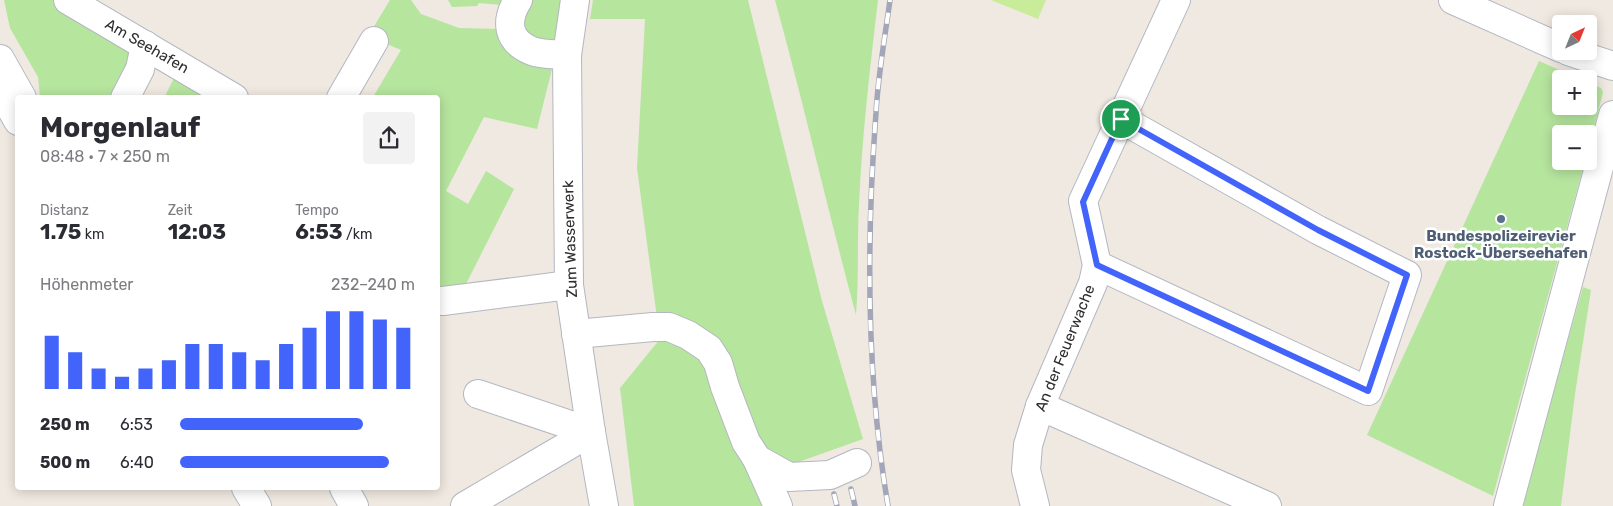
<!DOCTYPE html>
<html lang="de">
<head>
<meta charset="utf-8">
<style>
	body { margin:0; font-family:Rubik,sans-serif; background:#f2f2f3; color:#2b2b33; height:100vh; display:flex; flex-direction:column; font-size:19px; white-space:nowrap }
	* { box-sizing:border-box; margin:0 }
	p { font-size:16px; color:#7c7c81 }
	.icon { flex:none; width:28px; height:28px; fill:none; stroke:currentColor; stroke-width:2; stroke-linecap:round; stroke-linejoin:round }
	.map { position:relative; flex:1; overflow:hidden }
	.sheet { position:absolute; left:15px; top:95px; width:425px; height:395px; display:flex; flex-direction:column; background:#fff; border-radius:5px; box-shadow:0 2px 12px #0003 }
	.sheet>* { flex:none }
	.needle { width:32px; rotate:43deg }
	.buttons { position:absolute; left:1552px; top:15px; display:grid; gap:10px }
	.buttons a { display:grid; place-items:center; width:45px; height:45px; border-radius:5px; background:#fff; box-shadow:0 2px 12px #0003; font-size:25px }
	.pin { position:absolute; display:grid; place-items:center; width:42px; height:42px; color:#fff; margin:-21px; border:2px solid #fff; border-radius:50%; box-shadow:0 1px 5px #0007 }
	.round { display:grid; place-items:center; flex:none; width:52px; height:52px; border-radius:5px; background:#f2f2f3 }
	.summary { display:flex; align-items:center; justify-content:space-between; height:85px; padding:0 25px }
	h1 { font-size:28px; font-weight:700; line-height:38px }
	.stats { display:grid; grid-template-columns:repeat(3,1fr); gap:8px; height:85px; padding:5px 25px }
	.stats div { display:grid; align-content:center }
	.stats b { font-size:21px; font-weight:700 }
	.stats small { font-size:14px; font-weight:400 }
	.stats p { font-size:14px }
	.chart { height:140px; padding:10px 25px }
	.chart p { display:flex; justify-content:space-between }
	.chart svg { width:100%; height:90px; margin-top:5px; stroke:#4264fb; stroke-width:6 }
	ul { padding:0 25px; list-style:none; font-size:16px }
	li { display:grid; grid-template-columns:80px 60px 1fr; align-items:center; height:38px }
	li i { height:12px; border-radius:6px; background:#4264fb }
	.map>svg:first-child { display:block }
	.green { fill:#b6e59e }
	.pitch { fill:#c9ec9a }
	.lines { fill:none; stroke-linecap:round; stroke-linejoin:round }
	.minor-casing { stroke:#b4b7c1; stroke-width:30 }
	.minor { stroke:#fff; stroke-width:28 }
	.rail-casing { stroke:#a3a6b8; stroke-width:5.5 }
	.rail { stroke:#fff; stroke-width:4; stroke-dasharray:11; stroke-linecap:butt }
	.route-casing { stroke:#fff; stroke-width:10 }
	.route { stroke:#4264fb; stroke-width:6 }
	.service-dot { fill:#5c6f8a; stroke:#fff; stroke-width:2 }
	.labels { text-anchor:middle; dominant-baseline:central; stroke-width:5; stroke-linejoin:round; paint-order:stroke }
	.street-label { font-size:15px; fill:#2e2e2e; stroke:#fff }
	.service-label { font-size:15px; font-weight:bold; fill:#4e5e75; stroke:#fff }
</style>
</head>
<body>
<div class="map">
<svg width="1613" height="506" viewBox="0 0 1613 506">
	<rect width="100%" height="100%" fill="#efe9e1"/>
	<!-- green -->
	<g class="green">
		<polygon points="4,0 63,0 125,37 130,64 113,97 40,97 38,77 10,28"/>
		<polygon points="390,0 411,0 421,14 459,28 500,29 553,65 537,129 484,117 446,191 468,204 486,171 514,189 466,284 438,289 438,98 373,97 401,50 370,37 373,28"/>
		<polygon points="448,0 505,0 502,5 479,3 477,6 452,7"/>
		<polygon points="526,0 561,0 557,45 521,35"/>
		<polygon points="593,0 748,0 822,301 863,439 793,464 772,455 749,431 717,349 657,318 637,168 645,19 590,19"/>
		<path d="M 775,0 L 878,0 C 870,68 862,136 859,205 C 857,242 859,278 856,315 C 828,211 804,105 775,0 Z"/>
		<polygon points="1539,61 1580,79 1561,79 1561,106 1589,106 1589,83 1601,88 1603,92 1589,147 1589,134 1561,134 1561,161 1585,161 1493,496 1367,435"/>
		<polygon points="177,72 216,98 164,98"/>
		<polygon points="1583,287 1591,290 1575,394 1561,506 1521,506"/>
		<polygon points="660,339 681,340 702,357 765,506 634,506 620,388"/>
	</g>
	<!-- pitch -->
	<polygon class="pitch" points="991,0 1046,0 1038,19"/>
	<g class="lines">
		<!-- minor casing -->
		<g class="minor-casing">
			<g id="minor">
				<polyline points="68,0 234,98"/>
				<path d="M 518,0 C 505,21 507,41 532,51 C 542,55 557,54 567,55"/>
				<polyline points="575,0 567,55 569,285 591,432 604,506"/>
				<polyline points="1453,0 1561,48"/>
				<polyline points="1568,51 1613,66"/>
				<polyline points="0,59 22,98"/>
				<polyline points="0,89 18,121"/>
				<polyline points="125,98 140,69 145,45"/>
				<polyline points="341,98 374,41"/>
				<polyline points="1097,265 1368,391 1407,275 1318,230 1121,119"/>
				<polyline points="438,301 443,301 569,285"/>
				<polyline points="576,334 653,327 669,327 688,335 709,349 718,363 725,387 746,442 757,459 789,477 830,475 857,463"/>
				<polyline points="478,394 591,432"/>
				<polyline points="1040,406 1267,506"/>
				<polyline points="757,459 778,506"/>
				<polyline points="246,488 257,506"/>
				<polyline points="344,488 354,506"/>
				<polyline points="465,506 591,432"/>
				<polyline points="1035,506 1026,470 1028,445 1040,406 1093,283 1097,265 1083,201 1176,0"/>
				<polyline points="1508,506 1613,115"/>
			</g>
		</g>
		<!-- minor -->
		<use href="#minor" class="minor"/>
		<!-- rail casing -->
		<g class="rail-casing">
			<g id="rail">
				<polyline points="851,489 855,506"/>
				<polyline points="834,494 837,506"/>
				<path d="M 888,506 C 866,376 866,244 876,113 C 878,75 885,37 890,0"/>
			</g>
		</g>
		<!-- rail -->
		<use href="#rail" class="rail"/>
	</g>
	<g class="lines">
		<!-- route casing -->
		<g class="route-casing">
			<polygon id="route" points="1121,119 1318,230 1407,275 1368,391 1097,265 1083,202"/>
		</g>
		<!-- route -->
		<use href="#route" class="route"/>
	</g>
	<!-- markers -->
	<circle class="service-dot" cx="1501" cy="219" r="5"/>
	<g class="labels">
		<!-- street labels -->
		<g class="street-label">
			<text transform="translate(147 46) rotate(30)">Am Seehafen</text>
			<text transform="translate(570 239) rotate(-92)">Zum Wasserwerk</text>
			<text transform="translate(1065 348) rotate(-68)">An der Feuerwache</text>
		</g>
		<!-- service labels -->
		<g class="service-label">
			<text x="1501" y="236">Bundespolizeirevier<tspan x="1501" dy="17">Rostock-Überseehafen</tspan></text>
		</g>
	</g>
</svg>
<div class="buttons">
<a><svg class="needle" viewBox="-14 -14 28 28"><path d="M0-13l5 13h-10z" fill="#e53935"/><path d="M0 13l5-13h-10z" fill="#7c7c81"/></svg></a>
<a>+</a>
<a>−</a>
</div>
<div class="pin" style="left:1121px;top:119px;background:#1e9e55"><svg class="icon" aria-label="arrive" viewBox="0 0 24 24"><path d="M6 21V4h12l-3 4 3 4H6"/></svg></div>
<section class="sheet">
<div class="summary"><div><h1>Morgenlauf</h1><p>08:48 · 7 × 250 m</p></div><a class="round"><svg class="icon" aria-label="share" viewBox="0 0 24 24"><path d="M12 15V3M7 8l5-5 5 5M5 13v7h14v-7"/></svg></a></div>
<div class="stats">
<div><p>Distanz</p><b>1.75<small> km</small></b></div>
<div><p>Zeit</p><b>12:03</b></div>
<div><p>Tempo</p><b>6:53<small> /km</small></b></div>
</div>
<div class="chart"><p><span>Höhenmeter</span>232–240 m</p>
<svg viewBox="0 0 160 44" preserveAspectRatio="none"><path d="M5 44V18M15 44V26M25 44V34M35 44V38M45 44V34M55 44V30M65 44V22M75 44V22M85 44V26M95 44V30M105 44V22M115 44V14M125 44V6M135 44V6M145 44V10M155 44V14"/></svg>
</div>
<ul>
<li><b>250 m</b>6:53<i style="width:78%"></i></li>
<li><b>500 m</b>6:40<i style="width:89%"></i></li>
</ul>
</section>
</div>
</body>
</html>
